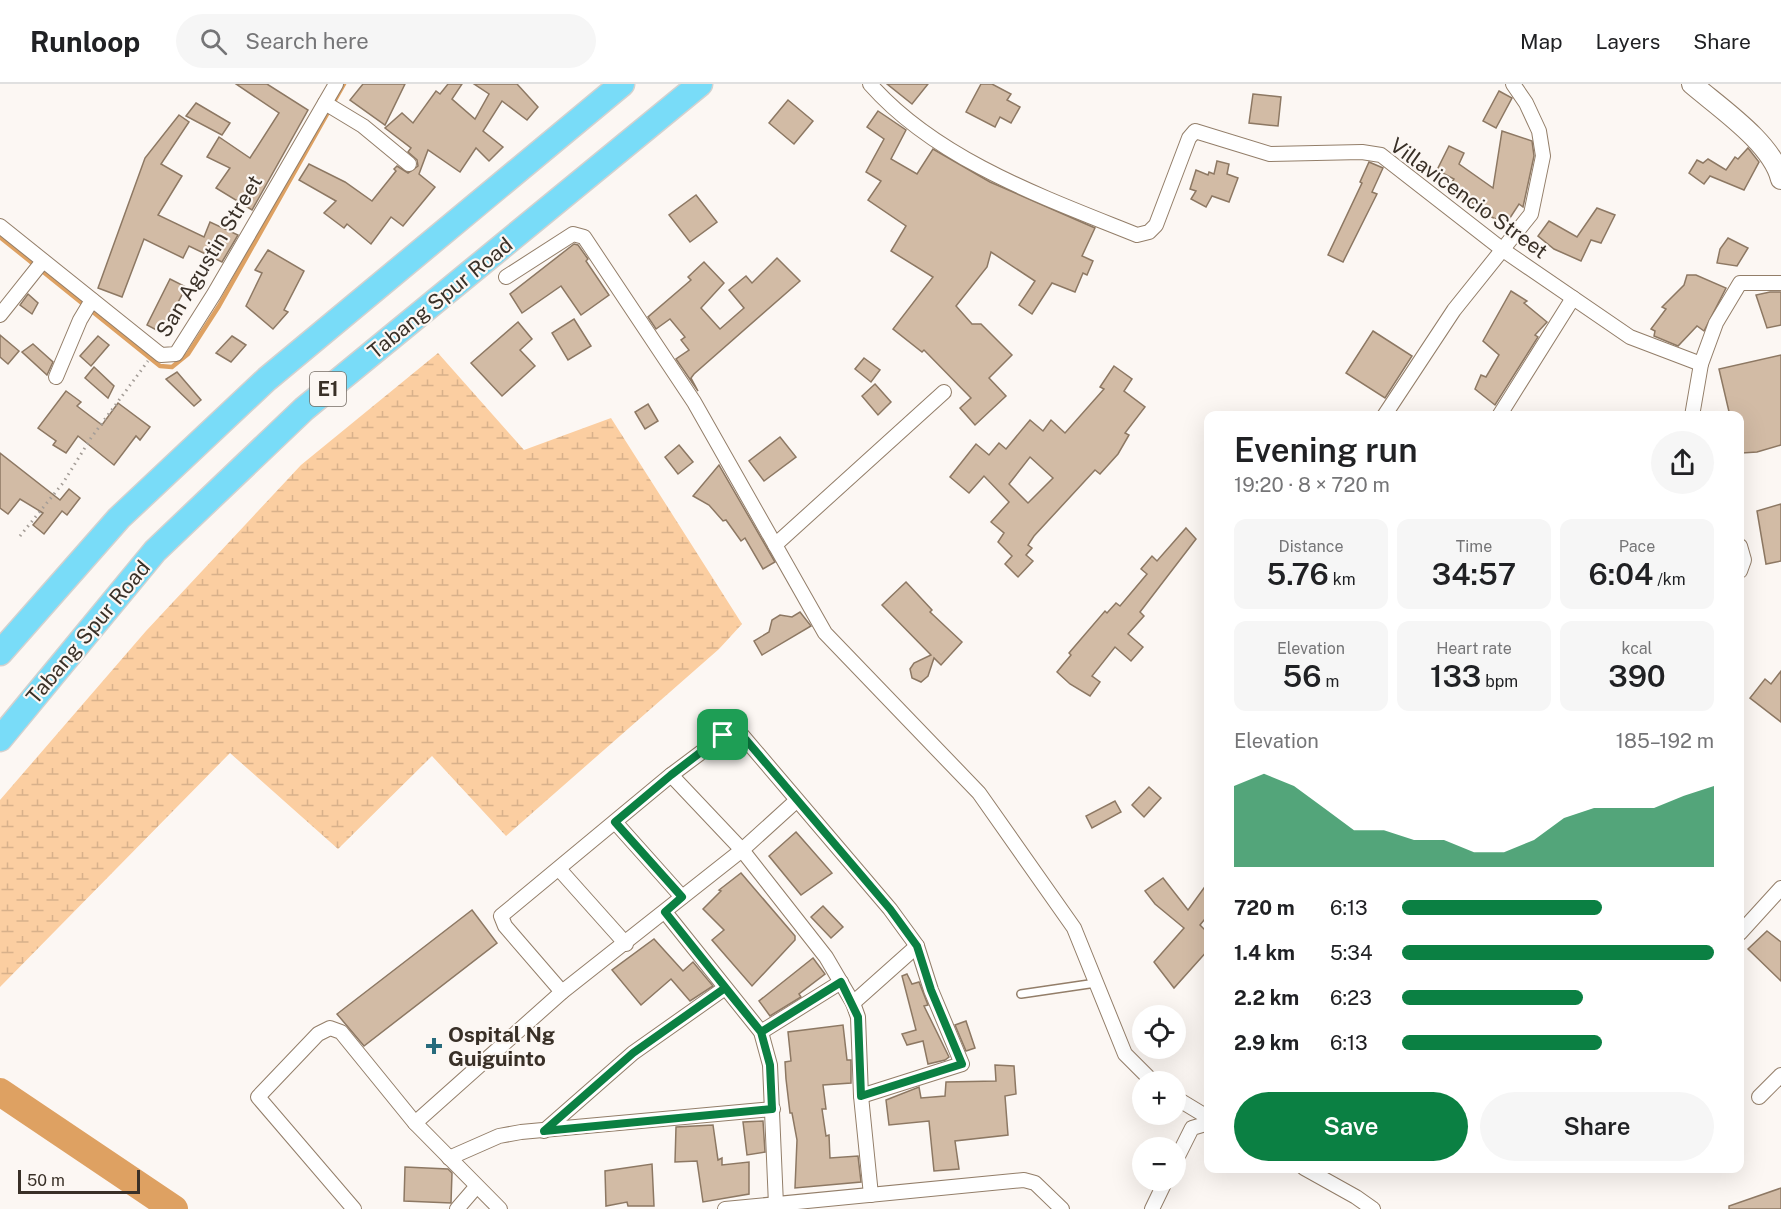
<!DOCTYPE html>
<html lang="en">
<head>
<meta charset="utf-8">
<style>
	body { margin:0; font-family:"Public Sans",sans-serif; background:#f6f6f6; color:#202124; height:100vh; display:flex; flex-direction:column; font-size:22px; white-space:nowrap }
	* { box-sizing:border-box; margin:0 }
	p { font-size:20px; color:#757577 }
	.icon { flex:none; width:33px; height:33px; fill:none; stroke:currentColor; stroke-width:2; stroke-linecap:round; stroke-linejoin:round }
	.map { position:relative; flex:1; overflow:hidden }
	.drawer { position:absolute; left:1204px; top:327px; width:540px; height:762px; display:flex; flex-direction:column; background:#fff; border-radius:12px; box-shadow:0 6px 24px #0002 }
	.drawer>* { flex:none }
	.buttons { position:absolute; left:1132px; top:921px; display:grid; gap:12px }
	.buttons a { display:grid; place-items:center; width:54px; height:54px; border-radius:50%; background:#fff; box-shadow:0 6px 24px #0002; font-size:30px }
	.scale { position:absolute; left:18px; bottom:15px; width:122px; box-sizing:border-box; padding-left:6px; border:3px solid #393027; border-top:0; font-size:16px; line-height:21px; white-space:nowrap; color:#393027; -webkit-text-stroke:4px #fcf7f3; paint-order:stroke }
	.pin { position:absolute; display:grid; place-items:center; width:51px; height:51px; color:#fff; margin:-26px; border-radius:12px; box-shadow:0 3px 9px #0006 }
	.round { display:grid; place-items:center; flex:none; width:63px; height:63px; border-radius:32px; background:#f6f6f6 }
	.headline { display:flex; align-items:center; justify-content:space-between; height:102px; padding:0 30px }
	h1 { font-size:33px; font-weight:600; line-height:45px }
	.metrics { display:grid; grid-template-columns:repeat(3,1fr); gap:9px; height:102px; padding:6px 30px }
	.metrics div { display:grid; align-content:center; border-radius:12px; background:#f6f6f6; text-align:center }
	.metrics b { font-size:30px; font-weight:600 }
	.metrics small { font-size:16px; font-weight:400 }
	.metrics p { font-size:16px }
	.chart { height:168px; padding:12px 30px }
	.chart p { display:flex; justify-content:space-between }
	.chart svg { width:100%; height:108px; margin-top:6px; fill:#0b8043; opacity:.7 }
	.button { display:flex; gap:12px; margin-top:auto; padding:12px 30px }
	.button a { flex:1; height:69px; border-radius:36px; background:#0b8043; color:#fff; font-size:24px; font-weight:600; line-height:69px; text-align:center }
	.button a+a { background:#f6f6f6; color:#202124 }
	ul { padding:0 30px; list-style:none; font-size:20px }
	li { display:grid; grid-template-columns:96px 72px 1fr; align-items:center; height:45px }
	li i { height:15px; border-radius:8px; background:#0b8043 }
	header { display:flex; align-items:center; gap:36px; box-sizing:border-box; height:84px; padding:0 30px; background:#fff; border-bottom:2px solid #e0e0e0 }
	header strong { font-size:28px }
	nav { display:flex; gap:33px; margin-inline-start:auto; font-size:21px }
	.search { width:420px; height:54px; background:#f6f6f6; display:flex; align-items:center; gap:15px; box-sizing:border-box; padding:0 21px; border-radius:33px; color:#757577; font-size:22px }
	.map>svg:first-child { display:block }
	.wetland { fill:url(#wetland-marsh) }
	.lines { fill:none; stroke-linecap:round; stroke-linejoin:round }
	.stream { stroke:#dea162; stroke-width:4.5 }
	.river { stroke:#dea162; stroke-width:28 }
	.building { fill:#d2bba5; stroke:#8d7863; stroke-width:1.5; fill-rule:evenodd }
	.service-casing { stroke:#937e69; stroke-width:10 }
	.minor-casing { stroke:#937e69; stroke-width:16 }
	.secondary-casing { stroke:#937e69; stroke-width:22 }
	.motorway-casing { stroke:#d3d1cf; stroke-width:27 }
	.path { stroke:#a49d97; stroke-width:3; stroke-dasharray:1.5 4.5; stroke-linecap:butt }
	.service { stroke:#fff; stroke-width:7 }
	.minor { stroke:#fff; stroke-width:14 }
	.secondary { stroke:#fff; stroke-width:20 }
	.motorway { stroke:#79dcf8; stroke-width:24 }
	.route-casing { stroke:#fff; stroke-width:12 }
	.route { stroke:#0b8043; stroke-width:8 }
	.poi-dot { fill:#276b7c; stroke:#fcf7f3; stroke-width:2 }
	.labels { text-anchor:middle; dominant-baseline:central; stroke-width:4.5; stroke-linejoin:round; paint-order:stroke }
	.shield { fill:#fcf7f3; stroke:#746c64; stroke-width:1.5 }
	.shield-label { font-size:20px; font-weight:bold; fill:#393027 }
	.street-label { font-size:21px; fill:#393027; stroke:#fcf7f3 }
	.poi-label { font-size:21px; font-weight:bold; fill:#393027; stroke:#fcf7f3; text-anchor:start }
</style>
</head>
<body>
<header>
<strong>Runloop</strong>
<div class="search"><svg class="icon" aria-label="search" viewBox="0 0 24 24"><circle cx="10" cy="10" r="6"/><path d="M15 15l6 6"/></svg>Search here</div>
<nav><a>Map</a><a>Layers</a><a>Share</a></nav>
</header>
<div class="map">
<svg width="1781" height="1125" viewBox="0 0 1781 1125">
	<defs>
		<pattern id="wetland-marsh" width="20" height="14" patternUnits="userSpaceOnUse" patternTransform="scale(1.5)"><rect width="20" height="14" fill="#fbcea1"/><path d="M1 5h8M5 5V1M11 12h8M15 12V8" fill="none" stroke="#d8b18b"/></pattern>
	</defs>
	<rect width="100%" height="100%" fill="#fcf7f3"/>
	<!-- wetland -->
	<polygon class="wetland" points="438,269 524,366 611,334 742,540 719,565 506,752 432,672 338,765 230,669 0,903 0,716 146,547 301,381"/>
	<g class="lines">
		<!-- stream -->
		<polyline class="stream" points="0,153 160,282 172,283 188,270 219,222 344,0"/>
		<!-- river -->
		<polyline class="river" points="0,1008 174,1125"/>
	</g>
	<!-- building -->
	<g class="building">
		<polygon points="236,0 267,0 308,26 252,126 216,104 230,84 207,73 219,53 250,74 279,29"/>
		<polygon points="363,0 405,0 385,41 350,16"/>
		<polygon points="448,0 462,0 452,15 475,35 489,10 474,0 517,0 538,23 527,36 502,17 483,47 503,63 489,77 476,64 460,88 428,66 419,90 435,103 403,142 391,133 371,160 347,140 344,144 324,129 336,117 299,96 309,80 345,98 372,117 396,87 394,85 397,82 408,89 418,82 417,76 408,68 411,64 385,44 402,29 413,39 436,7 440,10"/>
		<polygon points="887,0 928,0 912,20"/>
		<polygon points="981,0 992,0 1011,10 1007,16 1020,23 1011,39 1000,33 995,43 966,28"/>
		<polygon points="1499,7 1512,14 1496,44 1483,37"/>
		<polygon points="1253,10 1281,13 1278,42 1249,39"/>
		<polygon points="788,16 813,37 794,60 769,39"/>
		<polygon points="196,19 230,39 222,51 186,32"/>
		<polygon points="878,27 906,46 891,75 917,90 933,65 990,98 1095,144 1082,172 1093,177 1087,191 1083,189 1075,208 1052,199 1032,230 1019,221 1035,197 991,168 987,183 956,222 972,240 981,240 1012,271 989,294 1006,312 975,341 960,324 971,314 924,266 922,268 893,245 933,193 891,167 906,142 868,116 881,97 866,88 884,55 867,43"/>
		<polygon points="179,31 189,38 161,80 182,92 158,131 204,153 210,138 238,151 222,178 189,162 183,174 144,155 122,213 98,204 145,74"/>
		<polygon points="1502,47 1532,57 1534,72 1523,123 1519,120 1506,140 1483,129 1485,126 1453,108 1450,101 1454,95 1437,86 1449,62 1464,69 1459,80 1493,104"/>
		<polygon points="1748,64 1759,78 1744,106 1710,92 1704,100 1689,89 1697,76 1703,79 1708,75 1726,86 1735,73 1738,75"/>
		<polygon points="1217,77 1229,80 1227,90 1238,94 1229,118 1212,112 1206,123 1191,115 1196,107 1190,105 1196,86 1208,91 1209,88 1214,90"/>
		<polygon points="1369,78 1383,84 1372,108 1377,110 1343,178 1328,171 1362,99 1360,98"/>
		<polygon points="696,111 717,138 690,158 669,131"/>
		<polygon points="1597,124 1615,131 1601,159 1591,156 1581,177 1554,165 1538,152 1549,137 1577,153"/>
		<polygon points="1728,154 1748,164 1737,182 1717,179 1720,165"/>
		<polygon points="574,160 578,161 588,175 586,177 609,211 581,231 561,202 522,229 510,210"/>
		<polygon points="268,166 304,187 284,226 288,228 273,245 246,222 262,189 255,186"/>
		<polygon points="777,174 800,197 694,290 691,294 698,307 676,275 689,266 681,256 685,253 670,235 656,245 648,233 691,196 688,193 704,178 724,199 701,224 720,245 744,224 729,206 746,192 752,199"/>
		<polygon points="1687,191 1696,191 1726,204 1704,247 1697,242 1678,262 1654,252 1655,247 1651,245 1666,225 1662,223 1684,201"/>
		<polygon points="170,195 186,203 162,249 147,241"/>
		<polygon points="1511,207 1527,217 1524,219 1547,238 1535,251 1538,253 1495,321 1475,305 1481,291 1486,293 1499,271 1483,257"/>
		<polygon points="1770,208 1781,208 1781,241 1767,244 1756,211"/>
		<polygon points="28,210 38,219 32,230 20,221"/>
		<polygon points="574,235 591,262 568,276 552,249"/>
		<polygon points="518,238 532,255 520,266 535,282 502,312 471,279"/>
		<polygon points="1373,247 1412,272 1385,314 1346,289"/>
		<polygon points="0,251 19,267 8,280 0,273"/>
		<polygon points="98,252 109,261 91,282 80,272"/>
		<polygon points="232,252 246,261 231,278 216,269"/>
		<polygon points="33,260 53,278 47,291 22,268"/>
		<polygon points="1781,271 1781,361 1757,368 1742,369 1740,332 1730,332 1719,285"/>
		<polygon points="864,274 880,286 871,298 855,285"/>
		<path d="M 1114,282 L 1132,295 L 1124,307 L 1145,323 L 1125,349 L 1129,351 L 1118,370 L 1100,390 L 1095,386 L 1034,452 L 1028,461 L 1032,464 L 1026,471 L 1033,477 L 1018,493 L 1005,480 L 1012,472 L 998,458 L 1004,449 L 991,438 L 1009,418 L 984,392 L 969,409 L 950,393 L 976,360 L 989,371 L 999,359 L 1006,365 L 1030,336 L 1043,347 L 1051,336 L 1065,349 L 1104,305 L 1100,303 ZM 1030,373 L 1053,394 L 1028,419 L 1009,400 Z"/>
		<polygon points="94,283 114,302 108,314 85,294"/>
		<polygon points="177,288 201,316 194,322 166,295"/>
		<polygon points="875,300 891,318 878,331 862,312"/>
		<polygon points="66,307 81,318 77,322 102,341 118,319 150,343 140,356 136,352 114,381 78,352 66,369 53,361 56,357 38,344"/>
		<polygon points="648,320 658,337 645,345 635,328"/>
		<polygon points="780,353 796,373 764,397 749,377"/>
		<polygon points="679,361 693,378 678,390 665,373"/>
		<polygon points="0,369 60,416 69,405 80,414 67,431 62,427 44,450 33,441 43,429 20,415 8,430 0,424"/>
		<polygon points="719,381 775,478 763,485 745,454 741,457 726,436 723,437 709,421 693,412"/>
		<polygon points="1781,420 1781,477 1766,480 1757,427"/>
		<polygon points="1186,444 1196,455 1140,528 1144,532 1128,550 1143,563 1131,577 1115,563 1092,592 1100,598 1090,612 1070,600 1057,588 1071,571 1069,569 1105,527 1107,529 1116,519 1120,522 1147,490 1141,485 1152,472 1157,477"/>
		<polygon points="906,498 932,526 930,528 962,558 941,581 934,574 928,592 921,598 912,594 910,585 914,579 931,571 882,521"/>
		<polygon points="800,528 811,542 762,571 754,557 769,548 772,536 780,531 792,533"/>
		<polygon points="1781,587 1781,638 1750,614 1765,595 1771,600"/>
		<polygon points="1149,703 1161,714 1144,733 1132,721"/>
		<polygon points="1115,717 1121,728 1092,744 1086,732"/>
		<polygon points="796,748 832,789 801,811 769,772"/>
		<polygon points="741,789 795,852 795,856 752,902 712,856 724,846 703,825 721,807 719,806"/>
		<polygon points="1163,794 1188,826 1209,797 1209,830 1200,841 1209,850 1209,865 1174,904 1154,878 1184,844 1155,820 1145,807"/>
		<polygon points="823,822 843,843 831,854 811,833"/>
		<polygon points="472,826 497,859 364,962 337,930"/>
		<polygon points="1767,847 1781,858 1781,897 1748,865"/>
		<polygon points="654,855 683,887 693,878 713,902 690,917 671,895 641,921 612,886"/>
		<polygon points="813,874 825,890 799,910 801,913 770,932 759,917"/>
		<polygon points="907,890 912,900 919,898 928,921 924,922 949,973 945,976 928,980 923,957 907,961 902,950 916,946 902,892"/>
		<polygon points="966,937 975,964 966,967 955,941"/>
		<polygon points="843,941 847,976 851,976 851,999 823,1001 826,1025 822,1025 826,1052 829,1051 830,1074 858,1072 861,1098 795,1104 797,1056 792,1029 790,1029 786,995 785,978 791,977 788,948"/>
		<polygon points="995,981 1014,982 1016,1010 1005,1012 1008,1051 955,1057 959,1085 934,1087 929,1037 889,1041 886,1016 919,1003 921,1014 945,1012 946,998 996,997"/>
		<polygon points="763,1037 765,1068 747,1071 743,1038"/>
		<polygon points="713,1041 718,1076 722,1074 722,1081 749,1078 749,1110 703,1118 697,1077 675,1078 676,1043"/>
		<polygon points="652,1080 654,1122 628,1122 627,1118 606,1122 605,1087"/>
		<polygon points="405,1083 448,1085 452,1089 451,1119 404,1117"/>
		<polygon points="1781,1104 1781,1125 1729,1125 1729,1122"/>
	</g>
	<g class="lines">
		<!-- service casing -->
		<g class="service-casing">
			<polyline id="service" points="1021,910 1096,899"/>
		</g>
		<!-- minor casing -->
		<g class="minor-casing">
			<g id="minor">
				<path d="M 870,0 C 937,76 1045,114 1137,151 L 1149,148 L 1156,141 L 1189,54 L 1195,47 L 1270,70 L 1362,68 L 1381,71 L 1503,166 L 1630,253 L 1701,280"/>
				<polyline points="325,19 363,42 409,80"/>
				<polyline points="0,142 161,271 176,270 214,210 336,0"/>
				<polyline points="506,193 573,150 584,153 694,318 825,549 979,709 1074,844 1125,970 1153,998"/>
				<polyline points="0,231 43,177"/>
				<polyline points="56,293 80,236 92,216"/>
				<polyline points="1384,332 1454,226 1531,130 1543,72 1539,47 1526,19 1513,0"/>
				<polyline points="1499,332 1573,214"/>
				<polyline points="1692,332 1701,280 1716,239 1740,199 1781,199"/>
				<polyline points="775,461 944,308"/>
				<polyline points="1740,462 1744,476 1740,487"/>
				<polyline points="671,691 742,766 826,873 853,919 858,933 861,1012 871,1111"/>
				<polyline points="615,738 682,813"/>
				<polyline points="559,785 626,860"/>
				<polyline points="665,828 761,948 770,981 776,1121"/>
				<polyline points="1740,849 1781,804"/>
				<polyline points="562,908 505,842 501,832 671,691 731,646 741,650 890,825 917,862 931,906 962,980 861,1012"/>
				<polyline points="853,919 917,862"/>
				<polyline points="761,948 841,898"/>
				<polyline points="1759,1013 1781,991"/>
				<polyline points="1176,1014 1209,1034"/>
				<polyline points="415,1039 562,908 742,766 796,717"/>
				<polyline points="544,1047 633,969 725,904"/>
				<polyline points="449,1074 499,1052 521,1048 773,1025"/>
				<polyline points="1176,1076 1192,1044 1209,1039"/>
				<polyline points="1304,1084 1356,1113 1373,1125"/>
				<polyline points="354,1125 258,1013 318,950 330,944 341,948 415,1039 500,1125"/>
				<polyline points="457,1125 476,1103"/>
				<polyline points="725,1125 1024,1096 1035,1099 1062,1125"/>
				<polyline points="1152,1125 1166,1096"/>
			</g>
		</g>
		<!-- secondary casing -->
		<g class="secondary-casing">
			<path id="secondary" d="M 1692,0 C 1720,24 1772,59 1781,95"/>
		</g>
		<!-- motorway casing -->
		<g class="motorway-casing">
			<g id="motorway">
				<polyline points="0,569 119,434 267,295 622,0"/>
				<polyline points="0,655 155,467 304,325 700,0"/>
			</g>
		</g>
		<!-- path -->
		<polyline class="path" points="20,452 63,399 91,354 148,277"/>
		<!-- service -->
		<use href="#service" class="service"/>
		<!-- minor -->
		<use href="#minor" class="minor"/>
		<!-- secondary -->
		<use href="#secondary" class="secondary"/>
		<!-- motorway -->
		<use href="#motorway" class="motorway"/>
	</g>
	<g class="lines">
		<!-- route casing -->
		<g class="route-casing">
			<polyline id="route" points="723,651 671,691 615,738 682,813 665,828 761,948 770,981 772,1025 544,1047 633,969 725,904 761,948 841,898 858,933 861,1012 962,980 931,906 917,862 890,825 741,650 731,646 723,651"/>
		</g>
		<!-- route -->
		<use href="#route" class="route"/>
	</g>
	<!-- markers -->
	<path class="poi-dot" d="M431 953h6v6h6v6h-6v6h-6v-6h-6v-6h6z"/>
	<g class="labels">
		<!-- shield labels -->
		<rect class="shield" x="310" y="288" width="36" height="34" rx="4.5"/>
		<g class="shield-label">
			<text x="328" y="305">E1</text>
		</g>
		<!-- street labels -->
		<g class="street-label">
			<text transform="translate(1469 114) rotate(36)">Villavicencio Street</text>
			<text transform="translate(209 172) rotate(-59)">San Agustin Street</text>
			<text transform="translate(440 214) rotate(-39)">Tabang Spur Road</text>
			<text transform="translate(88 548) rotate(-50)">Tabang Spur Road</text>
		</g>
		<!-- poi labels -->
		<g class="poi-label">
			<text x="448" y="950">Ospital Ng<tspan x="448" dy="24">Guiguinto</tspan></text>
		</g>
	</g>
</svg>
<div class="buttons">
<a><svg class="icon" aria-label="locate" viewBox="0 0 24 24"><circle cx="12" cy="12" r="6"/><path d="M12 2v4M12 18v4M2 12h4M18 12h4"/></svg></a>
<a>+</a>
<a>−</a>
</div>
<div class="scale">50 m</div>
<div class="pin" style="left:723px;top:651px;background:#1e9e55"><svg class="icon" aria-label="arrive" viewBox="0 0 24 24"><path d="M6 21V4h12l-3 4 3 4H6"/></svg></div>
<section class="drawer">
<div class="headline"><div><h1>Evening run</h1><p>19:20 · 8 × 720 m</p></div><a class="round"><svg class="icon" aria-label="share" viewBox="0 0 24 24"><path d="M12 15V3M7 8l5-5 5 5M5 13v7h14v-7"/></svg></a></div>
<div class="metrics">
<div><p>Distance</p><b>5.76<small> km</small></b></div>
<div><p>Time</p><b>34:57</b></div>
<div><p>Pace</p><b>6:04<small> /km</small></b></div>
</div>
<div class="metrics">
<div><p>Elevation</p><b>56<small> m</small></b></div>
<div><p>Heart rate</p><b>133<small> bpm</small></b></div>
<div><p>kcal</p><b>390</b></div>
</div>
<div class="chart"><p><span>Elevation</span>185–192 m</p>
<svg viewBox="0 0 160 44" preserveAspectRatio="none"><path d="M0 44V11L10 6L20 11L30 20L40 29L50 29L60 33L70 33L80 38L90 38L100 33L110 24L120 20L130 20L140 20L150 15L160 11V44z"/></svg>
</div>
<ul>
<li><b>720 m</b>6:13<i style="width:64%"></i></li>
<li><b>1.4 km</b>5:34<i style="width:100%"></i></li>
<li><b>2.2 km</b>6:23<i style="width:58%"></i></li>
<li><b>2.9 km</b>6:13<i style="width:64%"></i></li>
</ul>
<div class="button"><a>Save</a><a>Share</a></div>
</section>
</div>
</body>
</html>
